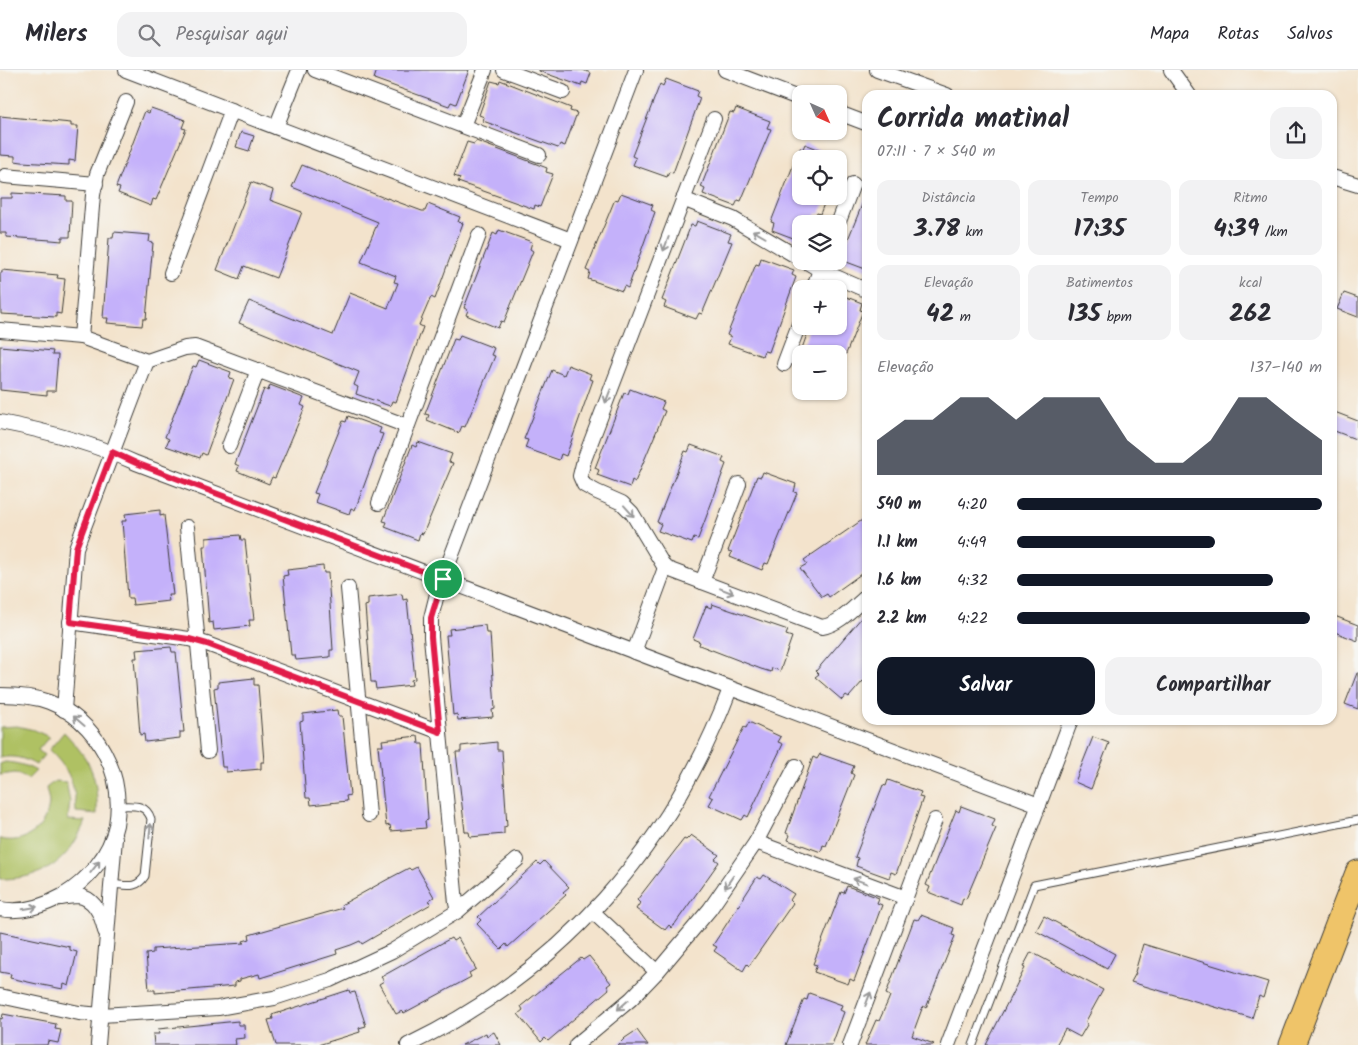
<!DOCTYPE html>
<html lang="pt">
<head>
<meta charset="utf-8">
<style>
	body { margin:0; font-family:Kalam,sans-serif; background:#f2f2f3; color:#2b2b33; height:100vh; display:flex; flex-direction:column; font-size:19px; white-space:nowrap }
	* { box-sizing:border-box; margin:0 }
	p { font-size:16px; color:#7c7c81 }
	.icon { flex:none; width:28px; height:28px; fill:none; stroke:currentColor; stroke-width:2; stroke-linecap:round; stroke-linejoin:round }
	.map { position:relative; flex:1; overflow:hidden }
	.sheet { position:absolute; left:862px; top:20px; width:475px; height:635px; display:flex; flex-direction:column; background:#fff; border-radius:15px; box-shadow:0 1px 4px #0004 }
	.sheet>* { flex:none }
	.needle { width:32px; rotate:135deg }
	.controls { position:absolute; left:792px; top:15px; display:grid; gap:10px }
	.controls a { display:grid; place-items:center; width:55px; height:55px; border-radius:10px; background:#fff; box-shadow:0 1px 4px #0004; font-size:25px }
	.pin { position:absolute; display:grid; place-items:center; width:42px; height:42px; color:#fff; margin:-21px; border:2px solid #fff; border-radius:50%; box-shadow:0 1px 5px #0007 }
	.round { display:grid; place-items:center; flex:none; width:52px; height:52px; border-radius:15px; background:#f2f2f3 }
	.head { display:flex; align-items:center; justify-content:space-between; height:85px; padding:0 15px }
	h1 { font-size:28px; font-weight:700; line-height:38px }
	.figures { display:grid; grid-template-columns:repeat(3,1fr); gap:8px; height:85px; padding:5px 15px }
	.figures div { display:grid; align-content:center; border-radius:12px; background:#f2f2f3; text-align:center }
	.figures b { font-size:25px; font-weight:700 }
	.figures small { font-size:14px; font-weight:400 }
	.figures p { font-size:14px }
	.chart { height:140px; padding:10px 15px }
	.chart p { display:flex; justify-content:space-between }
	.chart svg { width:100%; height:90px; margin-top:5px; fill:#111827; opacity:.7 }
	.cta { display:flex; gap:10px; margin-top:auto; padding:10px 15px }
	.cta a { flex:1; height:58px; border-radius:15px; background:#111827; color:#fff; font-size:20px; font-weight:700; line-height:58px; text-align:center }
	.cta a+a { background:#f2f2f3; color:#2b2b33 }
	ul { padding:0 15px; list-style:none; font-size:16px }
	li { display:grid; grid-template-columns:80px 60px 1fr; align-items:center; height:38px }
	li i { height:12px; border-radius:6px; background:#111827 }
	header { display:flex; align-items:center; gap:30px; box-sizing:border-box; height:70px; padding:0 25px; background:#fff; border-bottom:1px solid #e1e1e2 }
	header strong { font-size:24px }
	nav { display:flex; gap:28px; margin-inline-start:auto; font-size:18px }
	.search { width:350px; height:45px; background:#f2f2f3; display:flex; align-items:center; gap:12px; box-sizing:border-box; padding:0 18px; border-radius:15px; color:#7c7c81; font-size:19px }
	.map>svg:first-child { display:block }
	.green { fill:#afc164; stroke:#666e40 }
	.building { fill:#c4b1fa }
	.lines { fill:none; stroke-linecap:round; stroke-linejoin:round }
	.lane-casing { stroke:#3c3a36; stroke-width:9 }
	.street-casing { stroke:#3c3a36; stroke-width:16 }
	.highway-casing { stroke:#3c3a36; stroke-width:27 }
	.lane { stroke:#fff; stroke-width:7 }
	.street { stroke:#fff; stroke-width:14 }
	.highway { stroke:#efc469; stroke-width:25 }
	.oneway { stroke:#999 }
	.route-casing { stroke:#fff; stroke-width:10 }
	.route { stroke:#e11d48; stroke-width:6 }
</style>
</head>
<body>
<header>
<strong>Milers</strong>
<div class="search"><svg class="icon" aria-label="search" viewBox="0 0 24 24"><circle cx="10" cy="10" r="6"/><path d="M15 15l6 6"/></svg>Pesquisar aqui</div>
<nav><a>Mapa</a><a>Rotas</a><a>Salvos</a></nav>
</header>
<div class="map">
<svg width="1358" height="975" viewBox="0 0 1358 975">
	<rect width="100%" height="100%" fill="#f6f6f2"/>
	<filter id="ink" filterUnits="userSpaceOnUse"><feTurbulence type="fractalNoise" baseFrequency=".02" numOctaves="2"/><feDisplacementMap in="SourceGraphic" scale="10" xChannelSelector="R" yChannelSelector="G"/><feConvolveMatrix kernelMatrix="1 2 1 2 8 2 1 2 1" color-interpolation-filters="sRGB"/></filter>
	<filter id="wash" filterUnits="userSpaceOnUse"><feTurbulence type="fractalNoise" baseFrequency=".0096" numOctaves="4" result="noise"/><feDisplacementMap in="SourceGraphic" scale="20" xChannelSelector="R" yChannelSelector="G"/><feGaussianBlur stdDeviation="1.12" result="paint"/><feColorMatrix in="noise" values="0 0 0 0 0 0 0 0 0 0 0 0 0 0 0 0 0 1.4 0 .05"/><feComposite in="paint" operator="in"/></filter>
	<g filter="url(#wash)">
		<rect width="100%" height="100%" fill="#f3e3cc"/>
		<!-- green -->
		<g class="green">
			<path d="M 17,656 L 34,660 L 49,667 L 38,680 L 44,685 L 36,695 C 24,688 14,685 0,688 L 0,657 Z"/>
			<path d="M 64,662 C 91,691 98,705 97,744 L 76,742 C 75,714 70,700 49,680 Z"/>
			<path d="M 5,692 C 17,693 26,695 36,701 L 28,709 L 15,703 L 0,705 L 0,694 Z"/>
			<path d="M 55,711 L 66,712 L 70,731 L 68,750 L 85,751 C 69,792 44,809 0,809 L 0,769 C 24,775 46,759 49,734 C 49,729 47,723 46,718 Z"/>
		</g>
		<g id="blocks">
			<!-- building -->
			<g class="building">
				<polygon points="377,0 469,0 456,34 451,32 449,36 374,9"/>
				<polygon points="539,0 583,0 591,3 587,14 582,12 581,16 539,1"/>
				<polygon points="666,9 698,21 696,26 700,28 673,103 669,102 667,107 633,95 636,88 632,86 660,14 663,16"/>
				<polygon points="500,10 571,38 570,41 577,43 565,76 560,74 558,78 483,51 484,47 479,45 491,11 499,13"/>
				<polygon points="151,38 185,50 182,58 186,59 156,130 153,129 151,136 118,123 120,118 116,117 145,41 149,43"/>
				<polygon points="736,38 770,51 767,58 771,59 741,131 738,130 735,136 703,124 705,119 701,117 730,42 734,43"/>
				<polygon points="0,46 71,53 71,56 78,56 75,91 69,90 69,95 22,92 15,91 15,86 0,85"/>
				<polygon points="241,62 254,66 249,81 236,77"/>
				<polygon points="476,71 547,98 546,102 553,104 540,137 535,135 534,139 458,112 460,108 454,106 467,72 474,74"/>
				<polygon points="805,74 841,88 801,89 801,126 827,126 820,144 817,143 813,154 801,154 801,171 772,160 774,153 771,152 800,78 801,78 801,83"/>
				<polygon points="302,95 387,129 387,128 422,141 425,141 428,134 460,147 458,152 463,153 447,196 435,229 431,227 419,255 423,257 396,332 392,331 390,336 356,324 358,317 354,315 359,302 239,253 249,231 333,265 350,223 388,238 398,213 394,212 396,206 361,192 378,152 292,117"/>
				<polygon points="251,112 273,120 270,130 302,142 276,208 244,196 239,209 217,200"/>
				<polygon points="868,120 868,200 844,191 846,186 842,184"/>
				<polygon points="12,123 66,126 66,131 72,131 70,167 62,167 62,171 51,170 6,167 6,163 0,163 0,128 12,128"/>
				<polygon points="621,123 653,135 651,140 655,142 628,218 624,216 622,221 588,209 590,202 586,200 615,129 618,130"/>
				<polygon points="697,151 731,164 728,171 732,172 702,244 699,243 696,249 664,237 666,232 662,230 691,155 695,156"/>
				<polygon points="499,160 532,172 530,179 533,181 504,252 501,251 498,258 466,245 468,240 464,238 493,163 497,165"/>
				<polygon points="114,162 150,165 149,172 153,173 146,249 143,249 142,256 107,253 108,248 103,248 109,168 113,168"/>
				<polygon points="761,188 794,200 792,205 796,207 769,282 764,281 762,286 728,274 731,267 727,265 756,194 759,195"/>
				<polygon points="2,200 58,205 57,208 65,209 61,244 56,243 56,247 1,244 0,203 2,203"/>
				<polygon points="1344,223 1358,228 1358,247 1337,239"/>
				<polygon points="839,224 862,233 860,240 863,241 846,284 800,284 810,256 839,256"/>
				<polygon points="460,265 494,278 491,285 495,286 465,357 462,356 459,363 427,350 429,345 425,344 454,269 458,270"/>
				<polygon points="0,276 53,281 52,285 58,285 55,321 47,321 47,325 0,320"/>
				<polygon points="199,290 231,302 229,308 234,309 206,385 202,383 200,388 166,376 169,369 165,367 193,296 196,297"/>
				<polygon points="568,295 591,304 589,309 593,310 566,386 561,384 559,390 525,378 528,370 524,369 552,300 564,305"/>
				<polygon points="270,315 304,328 301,335 305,337 275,408 272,407 269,414 237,401 239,396 235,394 264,319 268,321"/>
				<polygon points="630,319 664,332 661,339 665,341 635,412 632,410 630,417 597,405 599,400 595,398 624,323 628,324"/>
				<polygon points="1332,341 1358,351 1358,370 1332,360"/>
				<polygon points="348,346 381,358 379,363 383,364 355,440 351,438 349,444 315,432 318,424 314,423 343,351 346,352"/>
				<polygon points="418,372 452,384 449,392 453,393 423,464 420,463 418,470 385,457 387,452 383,451 412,375 416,377"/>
				<polygon points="691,375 724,387 722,392 726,394 698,469 694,468 692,473 658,461 661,454 657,452 685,381 688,382"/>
				<polygon points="763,402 796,414 794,422 797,423 768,494 765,493 762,500 730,487 732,482 728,481 757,406 761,407"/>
				<polygon points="160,440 160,446 164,445 173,525 168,525 169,531 133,535 132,528 128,528 122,451 126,451 125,444"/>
				<polygon points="868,446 868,499 829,527 827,524 822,527 800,498 807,494 804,490"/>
				<polygon points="240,465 241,470 245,470 254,550 249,550 250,556 214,560 213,552 209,553 203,476 206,476 206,468"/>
				<polygon points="323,496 324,503 328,503 333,580 330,580 330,587 296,590 295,585 291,585 283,506 288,505 287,500"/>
				<polygon points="402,524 403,530 407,529 415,609 411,610 412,615 376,619 375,612 371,612 365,536 368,535 368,528"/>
				<polygon points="712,534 788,560 786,565 792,567 780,601 772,598 771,602 761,599 699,575 700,572 693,569 706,536 711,538"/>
				<polygon points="868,540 868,615 863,611 849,627 846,625 842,630 815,607 819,604 816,601"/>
				<polygon points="1332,545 1358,555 1358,571 1332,561"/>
				<polygon points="485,555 486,563 490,563 495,639 492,640 493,647 458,650 457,644 453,645 446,565 450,565 449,559"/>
				<polygon points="171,577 172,582 176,582 184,662 180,662 180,668 145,672 144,664 140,665 134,588 137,588 136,580"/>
				<polygon points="1357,603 1358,603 1358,639 1345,634"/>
				<polygon points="254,608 254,615 258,615 264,692 261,692 261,699 226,702 226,697 222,697 214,618 218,617 218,612"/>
				<polygon points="337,640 338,646 342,646 350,725 346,726 347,731 311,735 310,728 306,728 300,652 303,651 303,644"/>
				<polygon points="749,652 781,667 778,672 783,674 748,747 745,745 742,750 709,735 713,728 709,726 744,657 746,658"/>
				<polygon points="418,666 419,674 423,674 428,750 425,751 426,758 391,761 390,755 386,756 378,676 383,676 382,670"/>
				<polygon points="1093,667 1109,673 1091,719 1075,712"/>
				<polygon points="497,672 497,680 502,680 507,756 504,757 504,764 470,767 469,762 465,762 456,682 461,682 461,676"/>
				<polygon points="820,684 854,696 851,703 854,705 826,776 823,775 821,782 788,770 790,765 786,763 813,687 817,689"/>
				<polygon points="888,710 921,722 919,727 923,728 896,804 891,802 889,808 856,796 858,788 855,787 883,715 886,716"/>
				<polygon points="961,736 995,749 992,756 996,758 966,829 963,828 961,835 928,822 930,817 926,815 956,740 959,742"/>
				<polygon points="691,765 719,785 715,789 719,792 672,858 669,855 665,860 636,839 640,833 637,830 684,769 686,770"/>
				<polygon points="544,791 569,817 563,822 566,825 508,877 506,874 501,879 477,854 481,850 478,847 537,792 540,795"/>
				<polygon points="417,797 434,827 429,830 431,834 362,874 360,871 351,875 336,880 337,884 260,908 259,904 240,909 240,911 235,912 235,916 155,923 155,920 149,920 146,884 153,883 153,879 244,873 243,871 250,869 249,865 343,838 341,835 390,808 409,798 411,800"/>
				<polygon points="764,805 794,824 790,830 793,833 749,896 747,894 743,901 714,881 717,877 713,875 757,807 761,809"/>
				<polygon points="847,816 879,828 877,833 882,835 854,911 850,909 848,914 814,902 817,895 813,894 841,822 844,823"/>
				<polygon points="921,845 954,858 952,865 955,866 926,938 923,936 912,966 934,974 933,975 865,975 876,950 879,951 888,931 890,926 886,924 914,849 918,850"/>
				<polygon points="1044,846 1115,884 1107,899 1036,861"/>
				<polygon points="0,862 70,877 70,880 77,882 69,916 64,914 63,919 37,914 10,908 11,904 0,902"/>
				<polygon points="451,868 453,871 458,868 476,899 469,903 471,907 404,943 402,941 396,944 379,914 384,911 381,907"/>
				<polygon points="1143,874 1268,912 1263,928 1259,926 1252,948 1131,912 1136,903 1135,902"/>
				<polygon points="1031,882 1103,920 1086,951 1087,955 1080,967 1065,959 1056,975 986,975 1025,898 1023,897"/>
				<polygon points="589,886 611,913 607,916 609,919 548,971 545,968 541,972 518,944 523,940 521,936 581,888 583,890"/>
				<polygon points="349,920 350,923 355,922 366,956 359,958 360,962 318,975 276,975 268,950 273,949 272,945"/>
				<polygon points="809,923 842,935 840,940 844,942 832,975 786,975 804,929 807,930"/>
				<polygon points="3,944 56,954 55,959 61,960 58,973 48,971 47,975 0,975 0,948 2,949"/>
				<polygon points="238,951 238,955 244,955 245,968 235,969 236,975 154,975 153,964 159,964 158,959"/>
				<polygon points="637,960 648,975 618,975 625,968"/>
				<polygon points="494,962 501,975 462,975 486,963 487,966"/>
			</g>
		</g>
	</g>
	<g filter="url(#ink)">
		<use href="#blocks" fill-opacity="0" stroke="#3c3a36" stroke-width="1"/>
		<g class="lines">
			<!-- lane casing -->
			<g class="lane-casing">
				<g id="lane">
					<path d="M 111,814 C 126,815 136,820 145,806 L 151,749 C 146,733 132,736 117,736"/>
					<polyline points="973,975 1034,815 1358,750"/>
				</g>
			</g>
			<!-- street casing -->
			<g class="street-casing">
				<g id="street">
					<polyline points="126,0 571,170"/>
					<polyline points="315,0 539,85"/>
					<polyline points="504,0 563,22"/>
					<polyline points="725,0 801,29"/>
					<polyline points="877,0 947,25"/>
					<polyline points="1171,0 1189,25"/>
					<polyline points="839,43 868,54"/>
					<path d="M 714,49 L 584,390 L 580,406 L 584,415 L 597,422 L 622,433 L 632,443 L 665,498 L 822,557 C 840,554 854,537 868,525"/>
					<polyline points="463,56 485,0"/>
					<polyline points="276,57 299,0"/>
					<polyline points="5,106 96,114"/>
					<polyline points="1332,107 1358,115"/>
					<polyline points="683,129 733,149 801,189"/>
					<polyline points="838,154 853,114"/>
					<polyline points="805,191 820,200 868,221"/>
					<polyline points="171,203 232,40"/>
					<polyline points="813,219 823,192"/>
					<polyline points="0,260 81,267 147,291 185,278 195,277 407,356"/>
					<polyline points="81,267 93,125 97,104 126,32"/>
					<polyline points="784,294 801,249"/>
					<path d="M 0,352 C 47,361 92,373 136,393 L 1039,735"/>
					<polyline points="229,376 258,300"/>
					<polyline points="379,433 479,165"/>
					<polyline points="187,457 208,681"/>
					<polyline points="702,512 739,414"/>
					<polyline points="348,518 369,745"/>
					<polyline points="70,552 189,569 207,574 440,662"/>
					<polyline points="634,582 665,498"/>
					<path d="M 0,625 C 16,625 33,626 49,632 C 97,651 125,704 116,755 C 110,785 87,811 62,826 C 44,836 21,843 0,839"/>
					<polyline points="64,640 76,478 147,291"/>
					<polyline points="756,772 906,828"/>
					<path d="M 61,828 C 67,827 73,826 78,826 C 95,828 102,847 105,861"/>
					<polyline points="458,841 456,833 431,567 431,548 437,524 636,0"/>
					<polyline points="593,842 657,902"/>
					<polyline points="0,926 79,943 101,945 218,938 274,928 330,910 392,881 458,841 517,790"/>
					<polyline points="98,975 115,768"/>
					<path d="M 408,975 C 562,901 670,778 730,619"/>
					<polyline points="576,975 631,929 657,902 710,839 756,772 796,696"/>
					<polyline points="850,975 935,750"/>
					<polyline points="948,975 1071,650"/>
				</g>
			</g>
			<!-- highway casing -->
			<g class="highway-casing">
				<polyline id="highway" points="1292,975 1358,803"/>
			</g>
			<!-- lane -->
			<use href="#lane" class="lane"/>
			<!-- street -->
			<use href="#street" class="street"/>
			<!-- highway -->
			<use href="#highway" class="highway"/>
		</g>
		<!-- one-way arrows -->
		<defs><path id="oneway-shaft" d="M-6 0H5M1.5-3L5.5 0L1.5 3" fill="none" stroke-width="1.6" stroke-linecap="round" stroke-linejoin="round" transform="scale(1.25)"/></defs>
		<g class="oneway">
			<use href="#oneway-shaft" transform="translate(759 164) rotate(-150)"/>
			<use href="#oneway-shaft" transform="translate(666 174) rotate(111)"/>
			<use href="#oneway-shaft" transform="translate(608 326) rotate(111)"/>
			<use href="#oneway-shaft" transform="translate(629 441) rotate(48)"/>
			<use href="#oneway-shaft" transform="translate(727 521) rotate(21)"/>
			<use href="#oneway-shaft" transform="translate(79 651) rotate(-139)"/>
			<use href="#oneway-shaft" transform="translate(150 761) rotate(-84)"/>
			<use href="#oneway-shaft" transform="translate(95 797) rotate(-52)"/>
			<use href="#oneway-shaft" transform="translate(860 811) rotate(-160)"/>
			<use href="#oneway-shaft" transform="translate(729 812) rotate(124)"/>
			<use href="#oneway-shaft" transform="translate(30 838) rotate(-9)"/>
			<use href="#oneway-shaft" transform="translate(868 929) rotate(-69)"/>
			<use href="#oneway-shaft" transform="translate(623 935) rotate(138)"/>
		</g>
	</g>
	<g class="lines" filter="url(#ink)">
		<!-- route casing -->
		<g class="route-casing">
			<polygon id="route" points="112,382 136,393 443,509 431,548 431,567 440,662 207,574 189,569 70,552 76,478"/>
		</g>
		<!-- route -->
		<use href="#route" class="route"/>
	</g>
</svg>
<div class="controls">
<a><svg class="needle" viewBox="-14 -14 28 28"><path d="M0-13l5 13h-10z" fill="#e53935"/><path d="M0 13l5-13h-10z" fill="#7c7c81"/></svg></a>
<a><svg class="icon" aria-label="locate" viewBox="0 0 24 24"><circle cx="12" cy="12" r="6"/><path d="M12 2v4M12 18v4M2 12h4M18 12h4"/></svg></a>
<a><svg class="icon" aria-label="layers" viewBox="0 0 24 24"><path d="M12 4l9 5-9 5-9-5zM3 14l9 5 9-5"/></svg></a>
<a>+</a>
<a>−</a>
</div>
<div class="pin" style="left:443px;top:509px;background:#1e9e55"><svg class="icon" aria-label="arrive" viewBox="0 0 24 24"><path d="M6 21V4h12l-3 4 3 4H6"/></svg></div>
<section class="sheet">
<div class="head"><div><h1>Corrida matinal</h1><p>07:11 · 7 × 540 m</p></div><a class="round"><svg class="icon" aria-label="share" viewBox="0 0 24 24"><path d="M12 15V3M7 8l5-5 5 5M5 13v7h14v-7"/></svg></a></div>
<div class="figures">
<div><p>Distância</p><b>3.78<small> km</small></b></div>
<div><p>Tempo</p><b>17:35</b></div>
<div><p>Ritmo</p><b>4:39<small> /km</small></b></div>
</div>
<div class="figures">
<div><p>Elevação</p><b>42<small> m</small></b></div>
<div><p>Batimentos</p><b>135<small> bpm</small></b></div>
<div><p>kcal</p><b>262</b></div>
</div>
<div class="chart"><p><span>Elevação</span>137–140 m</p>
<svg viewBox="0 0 160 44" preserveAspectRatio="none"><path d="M0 44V27L10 17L20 17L30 6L40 6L50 17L60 6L70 6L80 6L90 27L100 38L110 38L120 27L130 6L140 6L150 17L160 27V44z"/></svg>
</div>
<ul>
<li><b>540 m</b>4:20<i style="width:100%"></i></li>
<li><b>1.1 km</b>4:49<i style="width:65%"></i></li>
<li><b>1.6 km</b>4:32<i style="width:84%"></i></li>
<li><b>2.2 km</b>4:22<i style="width:96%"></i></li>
</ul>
<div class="cta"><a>Salvar</a><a>Compartilhar</a></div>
</section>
</div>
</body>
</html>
